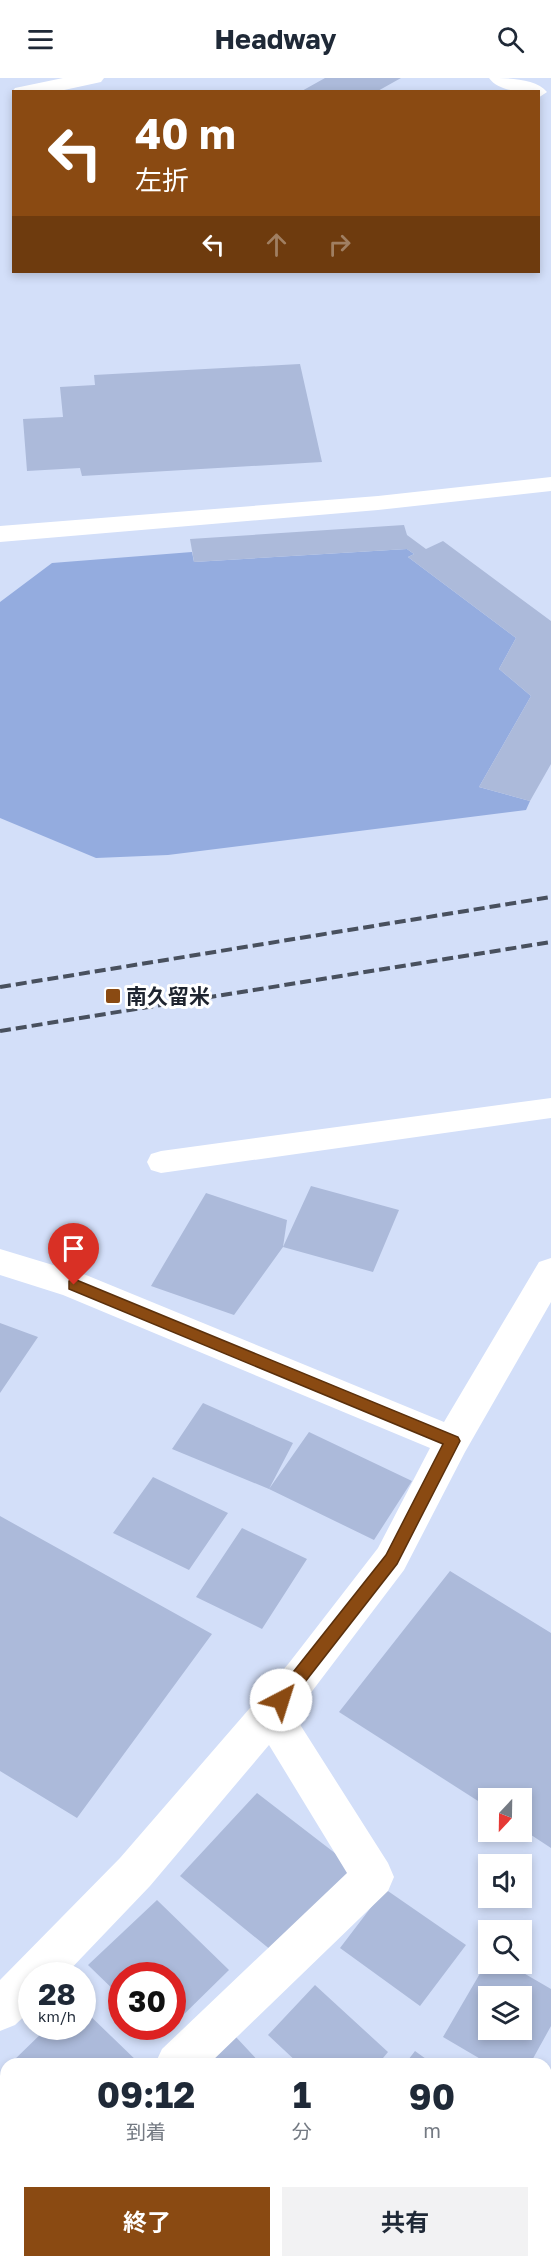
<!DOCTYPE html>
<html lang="ja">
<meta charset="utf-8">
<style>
body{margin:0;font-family:"Golos Text","Noto Sans JP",sans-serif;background:#f2f2f3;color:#1f2937;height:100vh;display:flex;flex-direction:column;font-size:22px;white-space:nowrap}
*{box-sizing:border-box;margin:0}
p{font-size:20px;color:#747a83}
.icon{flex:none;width:33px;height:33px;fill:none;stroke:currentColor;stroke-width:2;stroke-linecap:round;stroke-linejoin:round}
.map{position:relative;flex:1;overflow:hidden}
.drawer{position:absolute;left:0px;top:1980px;width:552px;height:210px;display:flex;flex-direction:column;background:#fff;border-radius:18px 18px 0 0;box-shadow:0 3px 9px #0003}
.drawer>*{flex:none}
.banner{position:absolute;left:12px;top:12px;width:528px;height:183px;border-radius:0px;box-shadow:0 3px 9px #0003;background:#8a4a12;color:#fff;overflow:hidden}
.needle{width:39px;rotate:202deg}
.tools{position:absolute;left:478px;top:1710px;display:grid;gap:12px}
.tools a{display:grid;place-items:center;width:54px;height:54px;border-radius:0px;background:#fff;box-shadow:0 3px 9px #0003;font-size:30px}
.speed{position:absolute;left:18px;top:1884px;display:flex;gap:12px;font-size:30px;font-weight:700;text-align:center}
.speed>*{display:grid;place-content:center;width:78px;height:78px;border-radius:50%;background:#fff;box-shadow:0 3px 9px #0003;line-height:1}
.speed small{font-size:15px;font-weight:400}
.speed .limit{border:9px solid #d22;background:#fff;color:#111}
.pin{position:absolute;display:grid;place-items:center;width:51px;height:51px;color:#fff;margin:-62px -26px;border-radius:50% 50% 50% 0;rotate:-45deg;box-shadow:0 0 6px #0007}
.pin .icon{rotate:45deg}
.me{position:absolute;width:66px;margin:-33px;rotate:40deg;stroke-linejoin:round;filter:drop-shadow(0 0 4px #0008)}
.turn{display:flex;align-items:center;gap:21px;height:126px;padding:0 24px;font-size:27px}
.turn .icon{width:78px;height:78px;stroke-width:2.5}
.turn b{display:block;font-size:42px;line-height:51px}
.lanes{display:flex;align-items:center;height:57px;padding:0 24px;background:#0003;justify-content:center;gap:30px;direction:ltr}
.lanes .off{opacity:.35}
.eta{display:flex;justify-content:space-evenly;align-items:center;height:102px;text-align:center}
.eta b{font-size:36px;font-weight:700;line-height:42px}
.primary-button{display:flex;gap:12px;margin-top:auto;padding:12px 24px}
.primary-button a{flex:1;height:69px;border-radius:0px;background:#8a4a12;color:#fff;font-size:24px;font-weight:700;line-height:69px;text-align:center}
.primary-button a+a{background:#f2f2f3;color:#1f2937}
header{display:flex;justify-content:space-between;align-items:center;height:78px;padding:0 24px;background:#fff;font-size:27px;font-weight:700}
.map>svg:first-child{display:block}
.green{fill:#94acdf}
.building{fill:#acbada;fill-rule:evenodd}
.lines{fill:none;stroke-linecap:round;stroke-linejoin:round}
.service{fill:#fff;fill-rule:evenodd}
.minor{fill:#fff;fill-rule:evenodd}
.tertiary{fill:#fff;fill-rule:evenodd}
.rail{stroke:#48505e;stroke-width:4;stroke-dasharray:11 5;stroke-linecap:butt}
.route{fill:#8a4a12;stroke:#5a300c;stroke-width:1.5}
.poi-dot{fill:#8a4a12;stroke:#fff;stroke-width:2}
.labels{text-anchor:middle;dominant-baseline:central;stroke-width:6;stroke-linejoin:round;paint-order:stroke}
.poi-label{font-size:21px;font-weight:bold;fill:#1e242f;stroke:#fff;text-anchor:start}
</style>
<header><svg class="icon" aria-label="menu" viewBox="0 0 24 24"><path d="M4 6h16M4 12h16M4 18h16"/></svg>Headway<svg class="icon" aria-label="search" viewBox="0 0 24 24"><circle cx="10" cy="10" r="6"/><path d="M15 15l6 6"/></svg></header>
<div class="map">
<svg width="551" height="2190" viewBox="0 0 551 2190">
<rect width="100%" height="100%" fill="#d3dff9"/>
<path class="green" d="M407,471L414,476L408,479L516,560L499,591L531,618L479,709L530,723L526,732L168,777L96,780L0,740V524L52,485L192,474L194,484Z"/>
<path class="building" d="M325,0H401L376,14H300Z
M300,286L322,384L82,398L80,390L27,393L23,341L63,339L60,309L95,307L94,297Z
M404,447L407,457L426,471L443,463L551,543V686L530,723L479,709L531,618L499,591L516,560L408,479L414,476L407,471L194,484L190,461Z
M311,1108L399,1132L373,1194L283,1169Z
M206,1115L287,1142L283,1169L234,1237L151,1208Z
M0,1245L38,1259L0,1315Z
M203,1325L293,1365L269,1411L309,1354L412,1403L374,1462L269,1411L172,1371Z
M153,1399L228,1435L189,1492L113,1455Z
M0,1438L212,1556L77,1740L0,1693Z
M242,1450L307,1481L262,1551L196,1519Z
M450,1493L551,1555V1770L522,1751V1720H489V1730L339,1634Z
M257,1715L353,1789L277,1877L180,1798Z
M385,1811L466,1867L420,1928L340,1870Z
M157,1822L229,1892L172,1948V1898H122V1920L88,1887Z
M489,1880V1886H508L551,1911V1948L530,1986H489L443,1959ZM489,1918H522V1952H489Z
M315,1907L388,1974L378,1986H299L268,1957Z
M82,1930L140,1986H10L49,1948H82Z
M151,1948H172L161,1959Z
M235,1958L261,1986H203Z
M415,1973L433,1986H405Z
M546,2019L551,2022V2105L546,2102Z
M331,2184H431L427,2190H339Z"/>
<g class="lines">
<path class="service" d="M551,1020V1040L161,1095L151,1092L147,1084L151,1076L161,1073Z"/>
<path class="minor" d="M489,0C506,0 536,0 547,14L538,20V14C523,14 499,14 489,0Z
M551,399V413L378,432L0,464V448L378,418Z
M0,1171L86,1197L444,1344L539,1184L551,1180V1224L465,1374L404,1492L294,1637L388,1785L394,1799L388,1813L209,1986H155L162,1971L347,1795L269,1667L150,1808L64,1898H32V1931L15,1947L0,1953V1902L120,1780L289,1585L378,1470L430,1370L63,1217L0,1197Z
M6,2126V2172L0,2174V2128Z"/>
<path class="tertiary" d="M63,0H104L101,4L55,14H14V16L12,14L15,10Z"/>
<path class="rail" d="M0,909L551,819
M0,953L551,864"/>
</g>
<path class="route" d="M74,1201L458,1359L460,1363L397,1486L287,1627L281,1629L275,1627L273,1622L275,1617L386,1477L443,1366L69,1211V1203Z"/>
<rect class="poi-dot" x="105" y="910" width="16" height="16" rx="3"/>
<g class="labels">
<g class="poi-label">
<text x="126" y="918">南久留米</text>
</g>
</g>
</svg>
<div class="tools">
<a><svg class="needle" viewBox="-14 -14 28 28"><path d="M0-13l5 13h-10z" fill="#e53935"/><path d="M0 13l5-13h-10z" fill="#747a83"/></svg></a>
<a><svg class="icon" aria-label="sound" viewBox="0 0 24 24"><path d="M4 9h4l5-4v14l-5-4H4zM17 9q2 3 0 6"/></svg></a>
<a><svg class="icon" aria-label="search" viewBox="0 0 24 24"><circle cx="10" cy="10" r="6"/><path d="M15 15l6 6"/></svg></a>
<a><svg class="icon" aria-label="layers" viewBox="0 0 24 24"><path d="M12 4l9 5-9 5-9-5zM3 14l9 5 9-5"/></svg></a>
</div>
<div class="speed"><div>28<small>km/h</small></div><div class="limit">30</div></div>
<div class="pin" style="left:74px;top:1207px;background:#d93025"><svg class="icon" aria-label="arrive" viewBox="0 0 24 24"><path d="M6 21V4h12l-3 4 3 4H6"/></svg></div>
<svg class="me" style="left:281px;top:1622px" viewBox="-20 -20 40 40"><circle r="19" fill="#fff"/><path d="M0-13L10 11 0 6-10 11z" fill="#8a4a12"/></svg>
<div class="banner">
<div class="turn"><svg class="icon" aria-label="left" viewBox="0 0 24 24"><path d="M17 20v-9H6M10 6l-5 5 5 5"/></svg><div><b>40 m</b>左折</div></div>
<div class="lanes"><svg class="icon" aria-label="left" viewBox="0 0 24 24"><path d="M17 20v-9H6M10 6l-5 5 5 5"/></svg><svg class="icon off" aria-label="ahead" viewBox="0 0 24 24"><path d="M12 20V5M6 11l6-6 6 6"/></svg><svg class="icon off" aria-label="right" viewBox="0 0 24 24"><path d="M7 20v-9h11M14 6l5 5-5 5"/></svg></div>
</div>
<section class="drawer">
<div class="eta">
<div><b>09:12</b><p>到着</p></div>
<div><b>1</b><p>分</p></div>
<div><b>90</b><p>m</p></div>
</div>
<div class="primary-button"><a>終了</a><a>共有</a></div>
</section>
</div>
